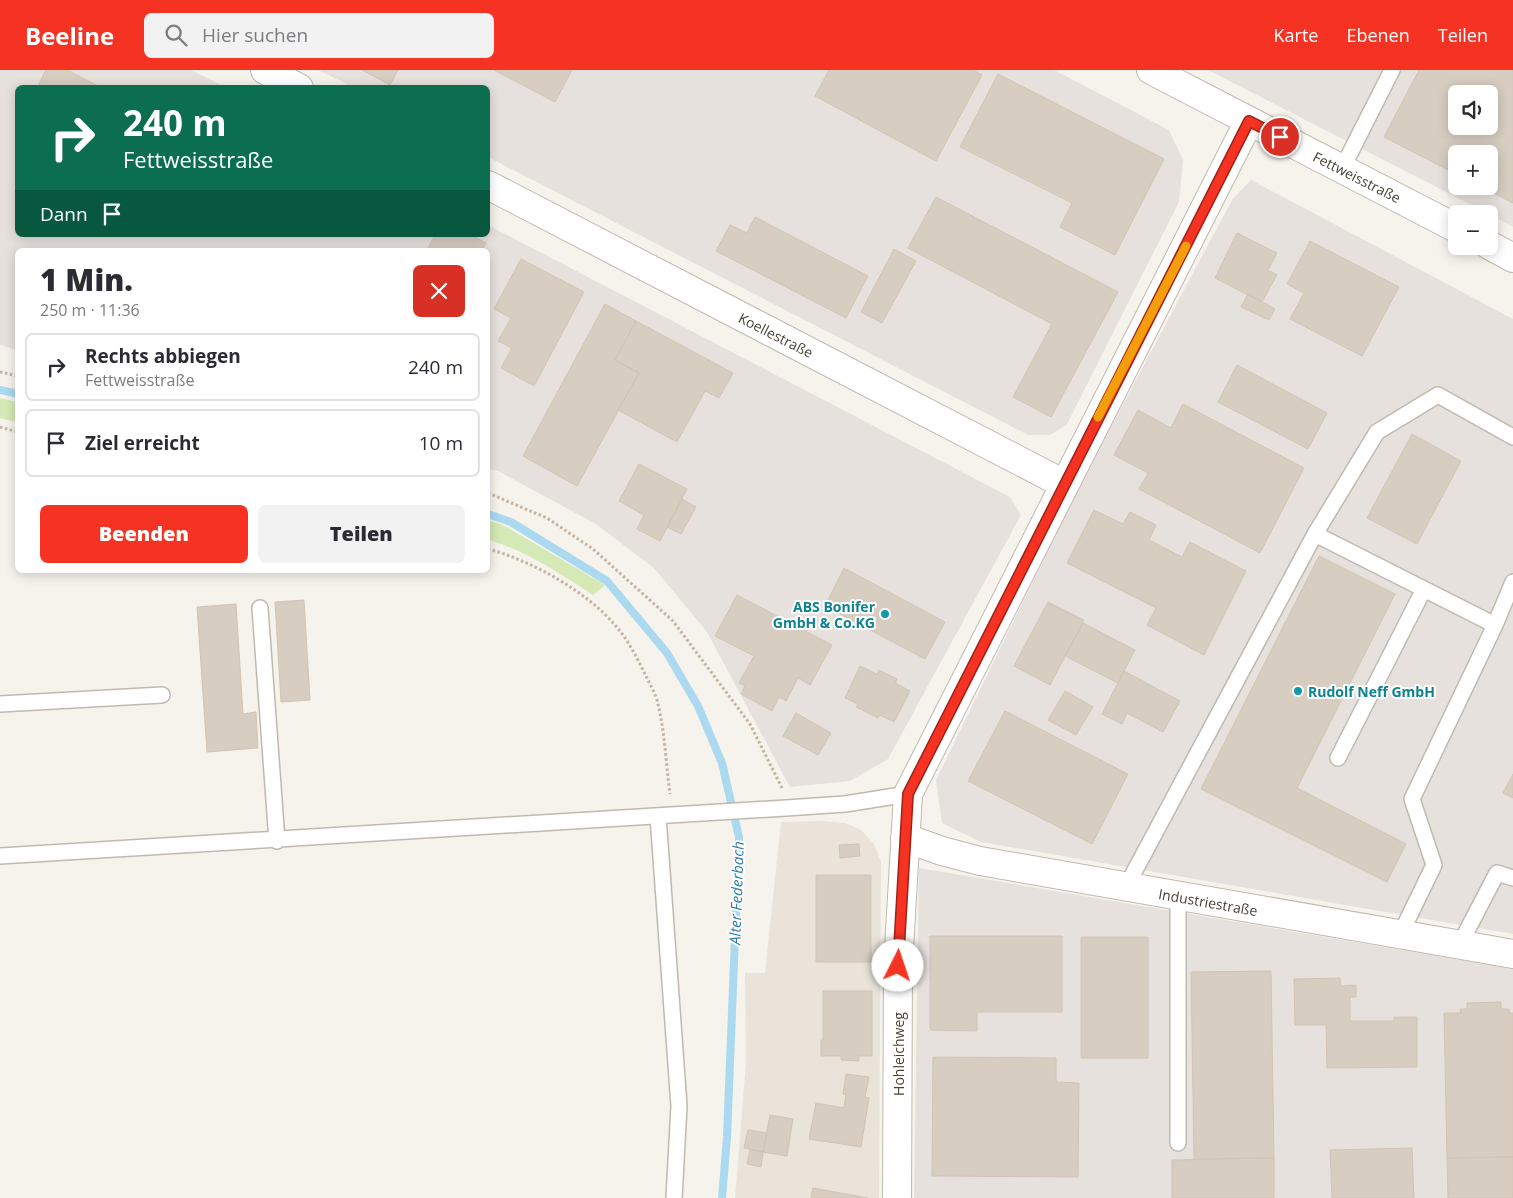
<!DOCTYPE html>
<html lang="de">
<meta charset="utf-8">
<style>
body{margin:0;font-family:"Open Sans",sans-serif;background:#f2f2f3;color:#2b2b33;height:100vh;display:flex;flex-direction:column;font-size:19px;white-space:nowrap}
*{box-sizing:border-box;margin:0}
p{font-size:16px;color:#7c7c81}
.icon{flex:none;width:28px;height:28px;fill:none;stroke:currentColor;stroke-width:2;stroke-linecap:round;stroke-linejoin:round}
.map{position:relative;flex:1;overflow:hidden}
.drawer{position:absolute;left:15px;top:178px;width:475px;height:325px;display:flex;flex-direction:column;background:#fff;border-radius:8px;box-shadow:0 2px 12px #0003}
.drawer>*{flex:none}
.hud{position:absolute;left:15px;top:15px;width:475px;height:152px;border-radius:8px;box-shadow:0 2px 12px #0003;background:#0b6e4f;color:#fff;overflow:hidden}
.buttons{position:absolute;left:1448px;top:15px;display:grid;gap:10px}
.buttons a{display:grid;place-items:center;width:50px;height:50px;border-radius:8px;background:#fff;box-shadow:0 2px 12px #0003;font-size:25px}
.pin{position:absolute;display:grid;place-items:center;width:42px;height:42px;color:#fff;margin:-21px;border:2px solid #fff;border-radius:50%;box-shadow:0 1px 5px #0007}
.me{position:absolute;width:55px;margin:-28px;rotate:4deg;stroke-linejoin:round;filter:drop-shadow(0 0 4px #0008)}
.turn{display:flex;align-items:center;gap:18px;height:105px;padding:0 25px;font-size:22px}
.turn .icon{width:65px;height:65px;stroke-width:2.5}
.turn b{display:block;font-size:35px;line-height:42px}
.then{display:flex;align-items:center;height:48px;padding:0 25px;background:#0003;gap:10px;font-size:19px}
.round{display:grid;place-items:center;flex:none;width:52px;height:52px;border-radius:8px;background:#f2f2f3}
.head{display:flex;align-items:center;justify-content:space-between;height:85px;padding:0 25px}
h1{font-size:30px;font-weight:800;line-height:38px}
.action{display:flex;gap:10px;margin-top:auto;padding:10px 25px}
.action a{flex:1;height:58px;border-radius:8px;background:#f63322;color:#fff;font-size:20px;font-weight:800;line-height:58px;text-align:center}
.action a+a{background:#f2f2f3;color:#2b2b33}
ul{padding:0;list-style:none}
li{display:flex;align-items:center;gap:15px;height:68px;margin:0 10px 8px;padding:0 15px;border:2px solid #e1e1e2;border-radius:8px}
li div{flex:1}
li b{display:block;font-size:19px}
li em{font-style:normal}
header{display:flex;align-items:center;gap:30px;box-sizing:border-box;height:70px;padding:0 25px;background:#f63322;color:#fff}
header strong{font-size:24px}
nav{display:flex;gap:28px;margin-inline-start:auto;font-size:18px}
.search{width:350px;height:45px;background:#f2f2f3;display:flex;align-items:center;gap:12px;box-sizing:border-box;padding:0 18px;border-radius:8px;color:#7c7c81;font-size:19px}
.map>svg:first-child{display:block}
.residential{fill:#e9e3da}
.industrial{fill:#e6e1dd;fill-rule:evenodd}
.green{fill:#d5e9b6}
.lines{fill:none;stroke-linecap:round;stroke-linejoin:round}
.stream{stroke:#aad9f0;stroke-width:8}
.building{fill:#d7cdc1;stroke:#d2c4b4;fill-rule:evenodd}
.lane-casing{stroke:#c1b9ae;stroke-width:18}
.street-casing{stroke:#c1b9ae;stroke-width:30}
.path{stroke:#c3b4a0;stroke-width:3;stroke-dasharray:2.5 2.5;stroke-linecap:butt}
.lane{stroke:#fff;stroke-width:15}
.street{stroke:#fff;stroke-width:28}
.route-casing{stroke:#a02116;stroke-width:12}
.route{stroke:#f63322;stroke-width:9}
.slow{stroke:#f59e0b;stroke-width:9}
.culture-dot{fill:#0f9aa8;stroke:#fff;stroke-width:2}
.labels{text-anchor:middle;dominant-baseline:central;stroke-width:4;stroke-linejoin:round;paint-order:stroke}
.street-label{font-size:14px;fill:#4a4239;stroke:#fff}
.culture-label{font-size:14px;font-weight:bold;fill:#0d838f;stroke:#fff;text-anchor:end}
.water-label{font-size:15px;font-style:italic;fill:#2f7ca6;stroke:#fff}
</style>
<header>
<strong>Beeline</strong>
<div class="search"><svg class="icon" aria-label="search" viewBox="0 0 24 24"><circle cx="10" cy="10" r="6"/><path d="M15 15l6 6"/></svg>Hier suchen</div>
<nav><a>Karte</a><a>Ebenen</a><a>Teilen</a></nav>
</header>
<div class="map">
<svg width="1513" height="1128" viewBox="0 0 1513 1128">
<rect width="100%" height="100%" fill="#f6f2ec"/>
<path class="residential" d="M822,751L845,753L861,760L874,774L881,792L879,1128H735L746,993L745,903H765L781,752Z"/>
<path class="industrial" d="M0,0H191L225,17L18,18V165H488V155L1010,427L1021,445L888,689L850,711L790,717L707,562L654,498L596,454L498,401L488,399V180H18L17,280L0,275Z
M318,0H1054L1169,60L1183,90L1179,132L1067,354L1050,365H1028L488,87V18L353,17Z
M1208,0H1513V157L1489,144ZM1456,24H1489V56H1456ZM1456,84H1489V116H1456Z
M1251,110L1513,249V864L981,772L942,753L936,710L1082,411L1232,130Z
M919,798L1513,899V1128H914Z"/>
<path class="green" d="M0,328L17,332V352L0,348Z
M488,451L501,454L605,515L593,525C560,504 526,480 488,470Z"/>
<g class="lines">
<path class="stream" d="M0,320L18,324
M488,444L511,452L607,511L667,583L698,636L722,693L739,767L727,1067L722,1128"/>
</g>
<path class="building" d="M46,0H67L102,18H37Z
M362,0H398L390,15Z
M494,0H572L555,32Z
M829,0H973L982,5L936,91L815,26Z
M1419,0H1513V133L1480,116H1489V84H1456V104L1384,67ZM1456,24H1489V56H1456Z
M998,4L1164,89L1115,185L1060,157L1072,133L960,77Z
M936,127L1118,222L1051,347L1013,327L1052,254L908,178Z
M755,147L868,206L846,248L716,181L730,155L747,163Z
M1237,163L1277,183L1268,200L1277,205L1262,232L1215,208Z
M435,165H471L486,173L482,180H427Z
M1310,171L1399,217L1362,286L1290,249L1304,223L1287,214Z
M894,179L916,191L882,253L861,242Z
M521,189L584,222L534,316L501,298L512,278L498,271L511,248L494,239Z
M1248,224L1275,239L1269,250L1241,237Z
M605,234L636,251L615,290L639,303L577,416L523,386Z
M636,251L733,303L719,328L705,321L677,372L618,340L639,303L615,290Z
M1237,295L1327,343L1308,379L1218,332Z
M1183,334L1304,398L1260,483L1139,419L1148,403L1114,385L1138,340L1171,358Z
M1412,364L1461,391L1417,474L1367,448Z
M639,394L687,419L660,471L637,459L644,445L619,431Z
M682,429L696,437L681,464L667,457Z
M1094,440L1123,454L1130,442L1156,455L1149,470L1182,487L1190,472L1246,501L1204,585L1147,555L1156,538L1067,493Z
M1319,486L1395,524L1297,718L1406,774L1387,812L1201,719Z
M844,498L945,552L925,589L825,536Z
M737,525L832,575L810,615L798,608L786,631L779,627L772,641L741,624L745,616L739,613L754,586L715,566Z
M304,530L310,630L281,632L275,532Z
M1048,532L1084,550L1050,615L1014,596Z
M236,534L243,644L256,642L258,678L207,682L197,537Z
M1083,553L1135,580L1118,613L1065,586Z
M860,596L877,604L879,600L897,609L895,613L910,621L894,652L880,645L878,648L856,637L858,634L845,628Z
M1124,601L1180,631L1163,662L1127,643L1122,654L1102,644Z
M1065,621L1093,637L1076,665L1048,650Z
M1005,641L1128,704L1092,774L968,711Z
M796,643L831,663L818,685L783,666Z
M1513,704V728L1503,723Z
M859,774L860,786L840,788L839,775Z
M816,805H871V892H816Z
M930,866H1062V942H977V961L930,960Z
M1081,867H1148V988H1081Z
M1271,901L1274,1088L1194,1089L1191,902Z
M1340,908L1341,916L1356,915V927H1350V951H1394V947H1417V997L1327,998L1326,955H1295L1294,909Z
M823,921H872V986H859V991L841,990V986H821V970H823Z
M1501,932V939H1509V943H1513V1087L1447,1088L1444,943H1461L1460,939H1467V933Z
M933,987L1056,988V1012L1079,1013L1078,1107L932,1106Z
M846,1004L869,1007L865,1027L869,1028L861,1077L809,1069L816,1033L844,1038L846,1025L843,1024Z
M770,1045L793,1049L787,1086L763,1082Z
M748,1060L767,1063L763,1082L744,1078Z
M1412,1078L1414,1128H1332L1330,1080Z
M750,1080L763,1082L761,1097L747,1094Z
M1513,1087V1128H1448L1447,1088Z
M1274,1088V1128H1172V1090Z
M813,1118L868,1128H811Z"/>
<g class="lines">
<g class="lane-casing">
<path id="lane" d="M1342,99L1392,0
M1315,464L1377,362L1438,325L1513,367
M260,538L277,771
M1495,555L1513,512
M0,634L162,625
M1338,688L1424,519
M658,746L679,1036L674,1128
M0,786L786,738L845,734L908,724
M1126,817L1315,464L1495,555L1412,729L1434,795L1400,865
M1460,874L1497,803L1513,808
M1178,1073V827"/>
</g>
<g class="street-casing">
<path id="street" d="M265,0L299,18
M1151,0L1456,158
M488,115L1064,414
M1489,175L1513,188
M905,768L942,781L980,791L1513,884
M897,1128L898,896L908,724L1249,51"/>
</g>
<path class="path" d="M0,302L18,306
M0,357L18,362
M488,423L547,448L593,479L673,551L750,654L782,718
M488,479C530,490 586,521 614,554C628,569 637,588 646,606C650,615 656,624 658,634C665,663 666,695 670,724"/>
<use href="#lane" class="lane"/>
<use href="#street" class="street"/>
</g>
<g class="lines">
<g class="route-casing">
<path id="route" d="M898,896L908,724L1249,51L1280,67"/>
</g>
<use href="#route" class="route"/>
<path class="slow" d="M1098,347L1186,176"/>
</g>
<g class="culture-dot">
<circle cx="885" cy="544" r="5"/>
<circle cx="1298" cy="621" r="5"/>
</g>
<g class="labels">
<g class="street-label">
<text transform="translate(1357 107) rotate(27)">Fettweisstraße</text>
<text transform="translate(776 265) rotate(27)">Koellestraße</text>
<text transform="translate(1208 832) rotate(10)">Industriestraße</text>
<text transform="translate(898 984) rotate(-90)">Hohleichweg</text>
</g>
<g class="culture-label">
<text x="875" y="536">ABS Bonifer<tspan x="875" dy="16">GmbH &amp; Co.KG</tspan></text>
<text x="1308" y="621" text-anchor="start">Rudolf Neff GmbH</text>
</g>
<g class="water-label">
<text transform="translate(736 823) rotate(-88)">Alter Federbach</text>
</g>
</g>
</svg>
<div class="buttons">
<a><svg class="icon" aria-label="sound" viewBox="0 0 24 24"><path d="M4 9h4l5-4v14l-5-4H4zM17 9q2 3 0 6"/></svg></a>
<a>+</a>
<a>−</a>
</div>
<div class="pin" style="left:1280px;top:67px;background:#d93025"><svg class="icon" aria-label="arrive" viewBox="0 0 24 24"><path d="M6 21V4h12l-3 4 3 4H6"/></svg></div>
<svg class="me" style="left:898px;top:896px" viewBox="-20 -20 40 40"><circle r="19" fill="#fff"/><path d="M0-13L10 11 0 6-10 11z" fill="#f63322"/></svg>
<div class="hud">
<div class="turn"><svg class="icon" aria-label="right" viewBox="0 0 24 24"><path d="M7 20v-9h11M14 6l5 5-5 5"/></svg><div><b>240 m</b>Fettweisstraße</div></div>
<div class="then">Dann<svg class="icon" aria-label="arrive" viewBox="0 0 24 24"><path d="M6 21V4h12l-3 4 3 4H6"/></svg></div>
</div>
<section class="drawer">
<div class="head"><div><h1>1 Min.</h1><p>250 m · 11:36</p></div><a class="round" style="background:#d93025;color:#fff"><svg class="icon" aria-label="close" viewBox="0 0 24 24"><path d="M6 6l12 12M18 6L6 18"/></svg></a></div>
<ul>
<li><svg class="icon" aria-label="right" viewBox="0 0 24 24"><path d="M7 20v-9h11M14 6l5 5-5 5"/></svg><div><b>Rechts abbiegen</b><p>Fettweisstraße</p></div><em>240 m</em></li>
<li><svg class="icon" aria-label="arrive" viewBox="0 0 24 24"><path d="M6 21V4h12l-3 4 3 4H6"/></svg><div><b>Ziel erreicht</b></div><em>10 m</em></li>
</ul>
<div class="action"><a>Beenden</a><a>Teilen</a></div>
</section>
</div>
